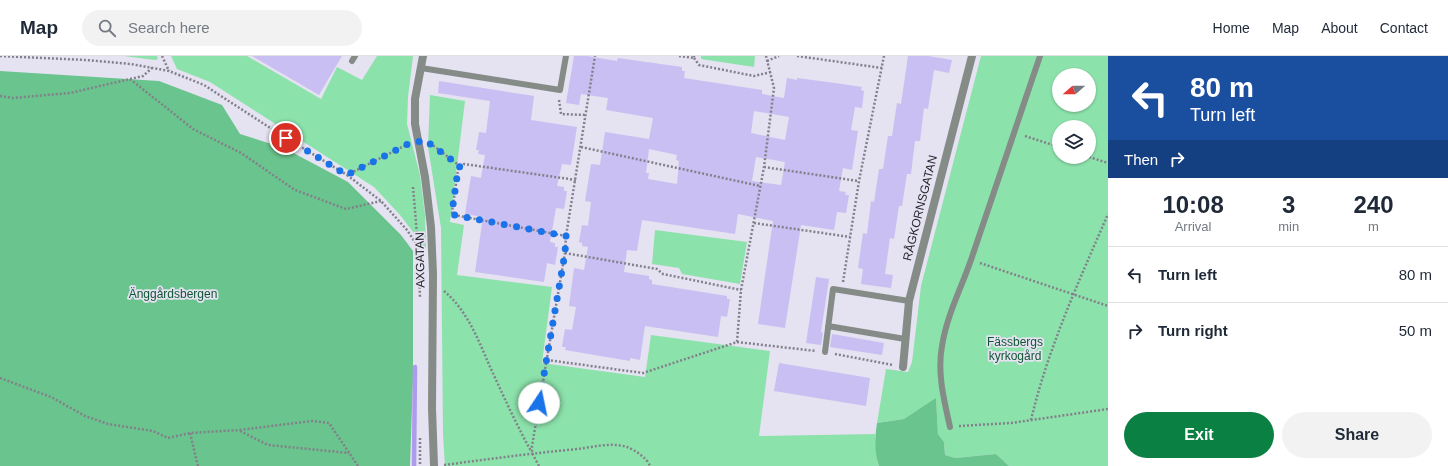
<!DOCTYPE html>
<meta charset="utf-8">
<style>
body{margin:0;font-family:Arial,sans-serif;background:#f2f2f3;color:#1f2937;height:100vh;display:flex;flex-direction:column;font-size:15px;white-space:nowrap}
*{box-sizing:border-box;margin:0}
p{font-size:13px;color:#747a83}
.icon{flex:none;width:22px;height:22px;fill:none;stroke:currentColor;stroke-width:2;stroke-linecap:round;stroke-linejoin:round}
.map{position:relative;flex:1;overflow:hidden}
.drawer{display:flex;flex-direction:column;background:#fff;width:340px}
.drawer>*{flex:none}
.guide{background:#1a4fa0;color:#fff;overflow:hidden}
.needle{width:26px;rotate:250deg}
.buttons{position:absolute;left:1052px;top:12px;display:grid;gap:8px}
.buttons a{display:grid;place-items:center;width:44px;height:44px;border-radius:50%;background:#fff;box-shadow:0 1px 3px #0004;font-size:20px}
.pin{position:absolute;display:grid;place-items:center;width:34px;height:34px;color:#fff;margin:-17px;border:2px solid #fff;border-radius:50%;box-shadow:0 1px 4px #0007}
.me{position:absolute;width:44px;margin:-22px;rotate:11deg;stroke-linejoin:round;filter:drop-shadow(0 0 3px #0008)}
.turn{display:flex;align-items:center;gap:14px;height:84px;padding:0 16px;font-size:18px}
.turn .icon{width:52px;height:52px;stroke-width:2.5}
.turn b{display:block;font-size:28px;line-height:34px}
.then{display:flex;align-items:center;height:38px;padding:0 16px;background:#0003;gap:8px;font-size:15px}
.eta{display:flex;justify-content:space-evenly;align-items:center;height:68px;text-align:center}
.eta b{font-size:24px;font-weight:600;line-height:28px}
.cta{display:flex;gap:8px;margin-top:auto;padding:8px 16px}
.cta a{flex:1;height:46px;border-radius:24px;background:#0b8043;color:#fff;font-size:16px;font-weight:600;line-height:46px;text-align:center}
.cta a+a{background:#f2f2f3;color:#1f2937}
ul{padding:0;list-style:none}
li{display:flex;align-items:center;gap:12px;height:56px;padding:0 16px;border-top:1px solid #e0e1e3}
li div{flex:1}
li b{display:block;font-size:15px}
li em{font-style:normal}
header{display:flex;align-items:center;gap:24px;box-sizing:border-box;height:56px;padding:0 20px;background:#fff;border-bottom:1px solid #e0e1e3}
header strong{font-size:19px}
nav{display:flex;gap:22px;margin-inline-start:auto;font-size:14px}
.search{width:280px;height:36px;background:#f2f2f3;display:flex;align-items:center;gap:10px;box-sizing:border-box;padding:0 14px;border-radius:22px;color:#747a83;font-size:15px}
main{display:flex;flex:1;min-height:0}
.map>svg:first-child{display:block}
.green{fill:#8ce2ab;fill-rule:evenodd}
.forest{fill:#6ac48d}
.lines{fill:none;stroke-linecap:round;stroke-linejoin:round}
.stream{stroke:#af9bed;stroke-width:4.5}
.building{fill:#cabff2;fill-rule:evenodd}
.path{stroke:#82808a;stroke-width:2.5;stroke-dasharray:2 2;stroke-linecap:butt}
.service{stroke:#858b87;stroke-width:6}
.minor{stroke:#858b87;stroke-width:8}
.route{stroke:#1a73e8;stroke-width:7;stroke-dasharray:0 12.6}
.labels{text-anchor:middle;dominant-baseline:central;stroke-width:3.5;stroke-linejoin:round;paint-order:stroke}
.street-label{font-size:12px;fill:#27262c;stroke:#e5e2f1}
.park-label{font-size:12px;fill:#115632;stroke:#e5e2f1}
</style>
<header>
<strong>Map</strong>
<div class="search"><svg class="icon" aria-label="search" viewBox="0 0 24 24"><circle cx="10" cy="10" r="6"/><path d="M15 15l6 6"/></svg>Search here</div>
<nav><a>Home</a><a>Map</a><a>About</a><a>Contact</a></nav>
</header>
<main>
<div class="map">
<svg width="1108" height="410" viewBox="0 0 1108 410">
<rect width="100%" height="100%" fill="#e5e2f1"/>
<path class="green" d="M124,0H157L158,3L155,4Z
M171,0H247L321,43L337,11L362,24L377,0H413L408,41L407,68L420,119L425,159L426,193L400,159L374,131L210,26L177,13Z
M701,0H755L754,11L701,3Z
M981,0H1108V410H1009L996,398L955,402L945,399L944,386L938,378L936,343L904,363L877,367L886,313L908,316L912,306L921,230ZM1059,19H1089V49H1059ZM1059,71H1089V101H1059Z
M430,39L465,45L450,166L464,169L457,219L552,231L542,307L645,321L651,279L770,295L759,380L875,378L877,404L879,410H445L443,379L441,172L428,91Z
M655,174L747,186L740,228L682,218L679,212L652,208Z"/>
<path class="forest" d="M0,15L159,25L222,49L240,78L284,92L348,126L401,179L413,195V323L410,410H0Z
M936,342L938,378L944,386L945,399L955,402L996,398L1009,410H879C874,397 875,380 877,367L904,363Z"/>
<g class="lines">
<path class="stream" d="M414,410L415,311"/>
</g>
<path class="building" d="M252,0H342L319,39Z
M574,0H587L617,5L618,2L682,11V15H685L684,22L762,34V38L784,42L787,22L797,24V22L835,27L862,31L861,34L864,35L862,52L855,51L851,74L858,75L852,114L843,112L839,135L846,136L845,139H849L846,157L837,156L834,174L801,169L785,272L758,268L773,165L738,158L735,178L642,164L637,195L627,194L624,216L649,220V223L652,224V228L727,240V243H730L727,261L721,260L718,281L645,270L640,304L630,302V305L565,294L566,291H562L565,273L572,274L576,251L569,250L574,212L584,214L588,191L582,190V187L579,186L582,169L588,170L591,146L585,145L591,108L600,109L605,76L649,83L653,62L606,54L608,42L581,38L579,49L566,47ZM754,55L789,61L785,84L751,77ZM649,93L677,99L676,104L679,105L677,128L648,123L649,117H646ZM756,101L785,106L781,129L752,125Z
M908,0H928L952,4L949,17L934,14L928,53L924,52L920,85H915L911,118H907L902,150H899L894,183L890,182L885,218L893,219L891,232L861,228L863,213L858,212L863,177L867,178L871,145L874,146L879,113H883L888,80H892L897,47L901,48Z
M439,25L534,40L531,64L577,71L571,109L562,108L557,130L564,131V135H567L564,153L556,152L550,186L555,187V191H558L555,209L547,207L544,226L475,216L483,161L465,158L471,120L481,122L485,99L478,98L479,94H476L479,76L486,77L490,45L438,37Z
M816,221L829,223L821,276L823,277L821,289L806,287Z
M832,278L884,287L882,299L830,291Z
M779,307L870,322L866,350L774,335Z"/>
<g class="lines">
<path class="path" d="M0,0L86,4L131,8L169,15L204,29L275,75L347,119L408,88
M162,0L169,15
M679,0L694,2V0
M797,0L882,12
M694,2L699,9L754,20L771,16
M767,5L779,0
M130,23L193,73L241,97L295,134L346,153L381,145
M0,40L13,42L70,37L143,20L152,12
M559,44L561,58L586,59
M1025,80L1059,91
M430,87L460,110
M581,91L760,130
M1089,101L1108,107
M764,111L858,125
M347,119L381,145L407,174L417,189
M413,131L418,190L420,241
M754,167L850,181
M566,180L454,159L452,156L458,114L460,110L464,108L576,124
M565,197L657,213L663,218L741,234
M980,207L1108,250
M843,226L859,125L884,0
M444,235C468,255 479,286 491,313C504,341 516,368 531,395
M737,286L816,295
M835,298L893,309
M547,304L643,317L737,286L741,234L764,111L774,32L766,0
M0,322L51,341L85,360L108,368L153,375L168,382L190,377L240,374L312,365L329,367L358,410
M1031,364C1048,292 1079,225 1108,158
M959,370L1011,367L1108,353
M240,375L268,389L349,397
M190,377L198,410
M420,382V410
M444,409C489,403 533,397 578,393C593,391 612,386 627,391C635,394 647,402 650,410
M539,410L532,397V390L565,197L566,180L595,0"/>
<path class="service" d="M352,5L355,0
M421,12L560,34L566,0
M828,270L905,283
M825,296L833,233L909,245
M950,371C944,344 937,317 942,290C947,258 962,231 972,201C995,134 1018,67 1040,0"/>
<path class="minor" d="M423,0L415,43V68L425,121L431,171L433,218L432,352L434,410
M903,311L909,245L972,0"/>
</g>
<g class="lines">
<path class="route" d="M286,82L347,119L408,88L425,84L460,110L458,114L452,156L454,159L566,180L565,197L539,347"/>
</g>
<g class="labels">
<g class="street-label">
<text transform="translate(920 152) rotate(-76)">RÅGKORNSGATAN</text>
<text transform="translate(420 204) rotate(-91)">AXGATAN</text>
</g>
<g class="park-label">
<text x="173" y="238">Änggårdsbergen</text>
<text x="1015" y="286">Fässbergs<tspan x="1015" dy="14">kyrkogård</tspan></text>
</g>
</g>
</svg>
<div class="buttons">
<a><svg class="needle" viewBox="-14 -14 28 28"><path d="M0-13l5 13h-10z" fill="#e53935"/><path d="M0 13l5-13h-10z" fill="#747a83"/></svg></a>
<a><svg class="icon" aria-label="layers" viewBox="0 0 24 24"><path d="M12 4l9 5-9 5-9-5zM3 14l9 5 9-5"/></svg></a>
</div>
<div class="pin" style="left:286px;top:82px;background:#d93025"><svg class="icon" aria-label="arrive" viewBox="0 0 24 24"><path d="M6 21V4h12l-3 4 3 4H6"/></svg></div>
<svg class="me" style="left:539px;top:347px" viewBox="-20 -20 40 40"><circle r="19" fill="#fff"/><path d="M0-13L10 11 0 6-10 11z" fill="#1a73e8"/></svg>
</div>
<section class="drawer">
<div class="guide">
<div class="turn"><svg class="icon" aria-label="left" viewBox="0 0 24 24"><path d="M17 20v-9H6M10 6l-5 5 5 5"/></svg><div><b>80 m</b>Turn left</div></div>
<div class="then">Then<svg class="icon" aria-label="right" viewBox="0 0 24 24"><path d="M7 20v-9h11M14 6l5 5-5 5"/></svg></div>
</div>
<div class="eta">
<div><b>10:08</b><p>Arrival</p></div>
<div><b>3</b><p>min</p></div>
<div><b>240</b><p>m</p></div>
</div>
<ul>
<li><svg class="icon" aria-label="left" viewBox="0 0 24 24"><path d="M17 20v-9H6M10 6l-5 5 5 5"/></svg><div><b>Turn left</b></div><em>80 m</em></li>
<li><svg class="icon" aria-label="right" viewBox="0 0 24 24"><path d="M7 20v-9h11M14 6l5 5-5 5"/></svg><div><b>Turn right</b></div><em>50 m</em></li>
</ul>
<div class="cta"><a>Exit</a><a>Share</a></div>
</section>
</main>
